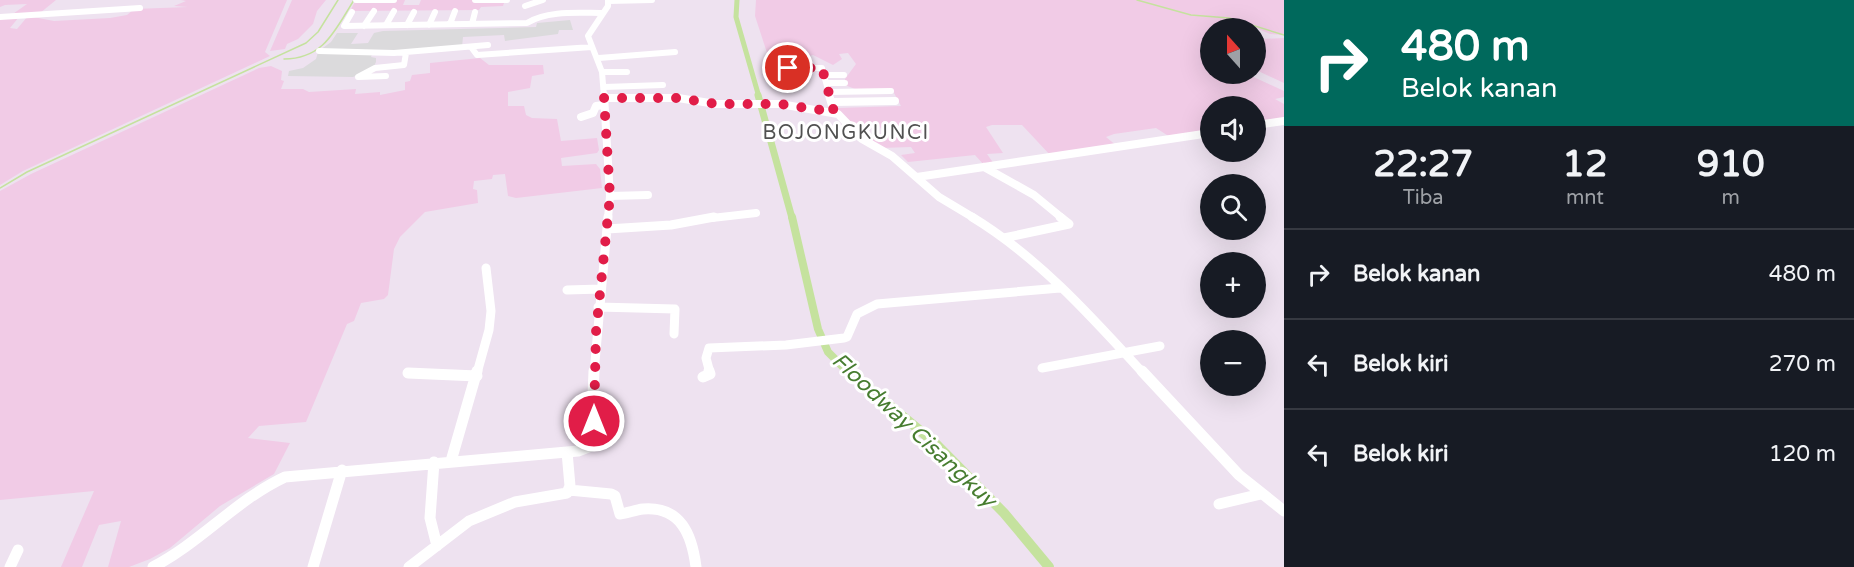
<!DOCTYPE html>
<html lang="id">
<meta charset="utf-8">
<style>
body{margin:0;font-family:"Varela Round",sans-serif;background:#20242c;color:#f1f3f6;height:100vh;display:flex;flex-direction:column;font-size:22px;white-space:nowrap}
*{box-sizing:border-box;margin:0}
p{font-size:20px;color:#9ea1a6}
.icon{flex:none;width:33px;height:33px;fill:none;stroke:currentColor;stroke-width:2;stroke-linecap:round;stroke-linejoin:round}
.map{position:relative;flex:1;overflow:hidden}
.side{display:flex;flex-direction:column;background:#171b24;width:570px}
.side>*{flex:none}
.top-card{background:#00695c;color:#fff;overflow:hidden}
.needle{width:39px;rotate:339deg}
.buttons{position:absolute;left:1200px;top:18px;display:grid;gap:12px}
.buttons a{display:grid;place-items:center;width:66px;height:66px;border-radius:50%;background:#171b24;box-shadow:0 6px 24px #0002;font-size:30px}
.pin{position:absolute;display:grid;place-items:center;width:51px;height:51px;color:#fff;margin:-26px;border:3px solid #fff;border-radius:50%;box-shadow:0 2px 6px #0007}
.me{position:absolute;width:66px;margin:-33px;rotate:0deg;stroke-linejoin:round;filter:drop-shadow(0 0 4px #0008)}
.turn{display:flex;align-items:center;gap:21px;height:126px;padding:0 18px;font-size:27px}
.turn .icon{width:78px;height:78px;stroke-width:2.5}
.turn b{display:block;font-size:42px;line-height:51px}
.eta{display:flex;justify-content:space-evenly;align-items:center;height:102px;text-align:center}
.eta b{font-size:36px;font-weight:800;line-height:42px}
ul{padding:0;list-style:none}
li{display:flex;align-items:center;gap:18px;height:90px;padding:0 18px;border-top:2px solid #363941}
li div{flex:1}
li b{display:block;font-size:22px}
li em{font-style:normal}
main{display:flex;flex:1;min-height:0}
.map>svg:first-child{display:block}
.residential{fill:#dbdadc}
.farmland{fill:#f1cbe6}
.lines{fill:none;stroke-linecap:round;stroke-linejoin:round}
.stream{stroke:#c5e29e;stroke-width:1.5}
.canal-far3{stroke:#c5e29e;stroke-width:5}
.canal-far2{stroke:#c5e29e;stroke-width:7}
.canal-far1{stroke:#c5e29e;stroke-width:8}
.canal{stroke:#c5e29e;stroke-width:10}
.minor-far3{stroke:#fff;stroke-width:6}
.minor-far2{stroke:#fff;stroke-width:8}
.minor-far1{stroke:#fff;stroke-width:9}
.minor{stroke:#fff;stroke-width:11}
.route{stroke:#e11d48;stroke-width:10;stroke-dasharray:0 18}
.labels{text-anchor:middle;dominant-baseline:central;stroke-width:6;stroke-linejoin:round;paint-order:stroke}
.far-quarter-label{font-size:20px;letter-spacing:1.5px;fill:#515151;stroke:#fff}
.water-label{font-size:22px;font-style:italic;fill:#477d30;stroke:#fff}
</style>
<main>
<div class="map">
<svg width="1284" height="567" viewBox="0 0 1284 567">
<rect width="100%" height="100%" fill="#eee2f0"/>
<path class="residential" d="M570,20L573,30H559L558,34L505,41L504,35L463,37L462,47L423,51L320,50L331,42L337,33H358L351,44L368,43L374,33L383,31L536,27L537,23Z
M318,52L372,54L371,57L376,58V62L373,68L353,77L288,76L289,71L303,68L316,59Z"/>
<path class="farmland" d="M0,0H56L40,13L10,16L27,4L5,5L0,7Z
M181,0H287L265,52L270,56L23,171L0,185V18L19,17L10,28L17,29L28,16L54,21L110,18L127,15L134,9L188,7L174,6L186,1Z
M292,0H326L317,11L313,24L298,39L287,44L285,49L270,51Z
M356,0H405L403,5H419L421,0H501L500,3H504L503,6L481,7L479,10L350,11Z
M756,0H1284V35L1270,34L1256,28H1210V54L1201,58L1210,62V74H1247L1284,91V97L1275,99L1284,104V118L1258,122L1256,120V106L1213,105L1210,130L1170,137L1156,128L1114,134L1106,137L1117,146L1051,156L1022,125H992L986,127L1003,153L987,154L994,164L984,165L975,155L908,162L901,155L915,153L911,147L881,148L867,138L885,137L879,125H852L836,111L838,108L901,106L893,91L855,89L845,85V79L856,64L848,53L839,54L842,59L833,65L813,55L796,59L797,65H771L755,16Z
M1256,37L1262,39L1284,38V83L1256,70Z
M480,58L489,65H543L544,74L532,76L530,88L508,92V106H524L526,115L532,118L557,119L561,141L597,138L599,150L597,153L561,158L562,166L596,164L600,169L602,188L516,198L508,196L505,174L493,175L492,179L474,181L473,189L477,190L478,203L425,212L400,237L394,249L388,295L384,299L361,303L354,321L347,324L306,422L259,426L248,438L290,443L274,474L220,506L170,548L150,559L129,567H108L121,521L99,525L82,567H61L94,491L0,500V191L31,174L259,68L271,66L282,71L281,80L284,81L281,89H303L309,92L356,89L355,94L380,92V95L405,90V82L410,81L412,75L430,73V63Z"/>
<g class="lines">
<path class="stream" d="M1137,0L1191,15L1229,18L1284,35
M284,59C324,59 335,30 354,0
M0,188L27,172L306,43L318,32L338,0"/>
<path class="canal-far3" d="M737,0L736,17L759,97"/>
<path class="canal-far2" d="M758,95L792,218"/>
<path class="canal-far1" d="M792,217L818,329L828,352L849,373"/>
<path class="canal" d="M848,371L935,443L1004,513L1049,567"/>
<path class="minor-far3" d="M356,0H394
M475,0H507
M608,1L652,0
M525,6L543,0
M352,12L344,26L527,23C547,10 579,13 602,13
M0,17L140,8
M450,24L455,11
M472,24L475,12
M386,25L394,11
M407,25L414,12
M429,25L435,12
M364,26L374,11
M471,47L477,55L592,47
M319,51L394,53L488,45
M599,58L675,52
M771,68H822L830,97
M602,72H627
M824,75H844
M386,76L358,77L375,68L404,65L406,53
M827,83H845
M604,87L663,85
M829,92L891,91
M604,97L602,72L588,36L608,6V0"/>
<path class="minor-far2" d="M604,95L610,196L608,218
M829,95L834,112
M604,98H678L716,104H780L838,114L862,139L892,156L939,197L974,218
M833,102L895,101
M581,117L593,113L596,106L604,105
M1256,125L1284,121
M984,167L1034,195L1062,218
M917,177L1210,133
M610,196L648,195
M712,218L756,213"/>
<path class="minor-far1" d="M972,217C1038,257 1091,316 1143,373
M607,229L671,225L714,217
M1004,238L1069,224L1060,217
M567,290L601,289
M598,307L675,309L674,334
M1042,368L1160,346
M477,373L489,330L491,311L486,268
M594,373L608,217
M710,373L706,358L709,348L786,345L844,338L847,337L857,314L877,304L1060,288"/>
<path class="minor" d="M1142,371L1239,475L1284,511
M408,373L477,376
M703,377L710,374L709,371
M451,461L477,371
M434,462L430,518L437,546
M569,490L611,494L615,496L620,514C628,513 635,510 643,509C681,506 692,535 696,567
M1219,504L1261,494
M10,567L18,550
M153,567C201,542 236,500 285,477L578,451L591,446L594,371
M313,567L342,470
M409,567L469,521L515,502L567,493L570,486L567,452"/>
</g>
<g class="lines">
<path class="route" d="M594,421L596,332L610,196L604,98H678L716,104H780L834,112L822,68H788"/>
</g>
<g class="labels">
<g class="far-quarter-label">
<text x="846" y="133">BOJONGKUNCI</text>
</g>
<g class="water-label">
<text transform="translate(914 430) rotate(43)">Floodway Cisangkuy</text>
</g>
</g>
</svg>
<div class="buttons">
<a><svg class="needle" viewBox="-14 -14 28 28"><path d="M0-13l5 13h-10z" fill="#e53935"/><path d="M0 13l5-13h-10z" fill="#9ea1a6"/></svg></a>
<a><svg class="icon" aria-label="sound" viewBox="0 0 24 24"><path d="M4 9h4l5-4v14l-5-4H4zM17 9q2 3 0 6"/></svg></a>
<a><svg class="icon" aria-label="search" viewBox="0 0 24 24"><circle cx="10" cy="10" r="6"/><path d="M15 15l6 6"/></svg></a>
<a>+</a>
<a>−</a>
</div>
<div class="pin" style="left:788px;top:68px;background:#d93025"><svg class="icon" aria-label="arrive" viewBox="0 0 24 24"><path d="M6 21V4h12l-3 4 3 4H6"/></svg></div>
<svg class="me" style="left:594px;top:421px" viewBox="-20 -20 40 40"><circle r="17" fill="#e11d48" stroke="#fff" stroke-width="3"/><path d="M0-11L8 9 0 5-8 9z" fill="#fff"/></svg>
</div>
<section class="side">
<div class="top-card">
<div class="turn"><svg class="icon" aria-label="right" viewBox="0 0 24 24"><path d="M7 20v-9h11M14 6l5 5-5 5"/></svg><div><b>480 m</b>Belok kanan</div></div>
</div>
<div class="eta">
<div><b>22:27</b><p>Tiba</p></div>
<div><b>12</b><p>mnt</p></div>
<div><b>910</b><p>m</p></div>
</div>
<ul>
<li><svg class="icon" aria-label="right" viewBox="0 0 24 24"><path d="M7 20v-9h11M14 6l5 5-5 5"/></svg><div><b>Belok kanan</b></div><em>480 m</em></li>
<li><svg class="icon" aria-label="left" viewBox="0 0 24 24"><path d="M17 20v-9H6M10 6l-5 5 5 5"/></svg><div><b>Belok kiri</b></div><em>270 m</em></li>
<li><svg class="icon" aria-label="left" viewBox="0 0 24 24"><path d="M17 20v-9H6M10 6l-5 5 5 5"/></svg><div><b>Belok kiri</b></div><em>120 m</em></li>
</ul>
</section>
</main>
